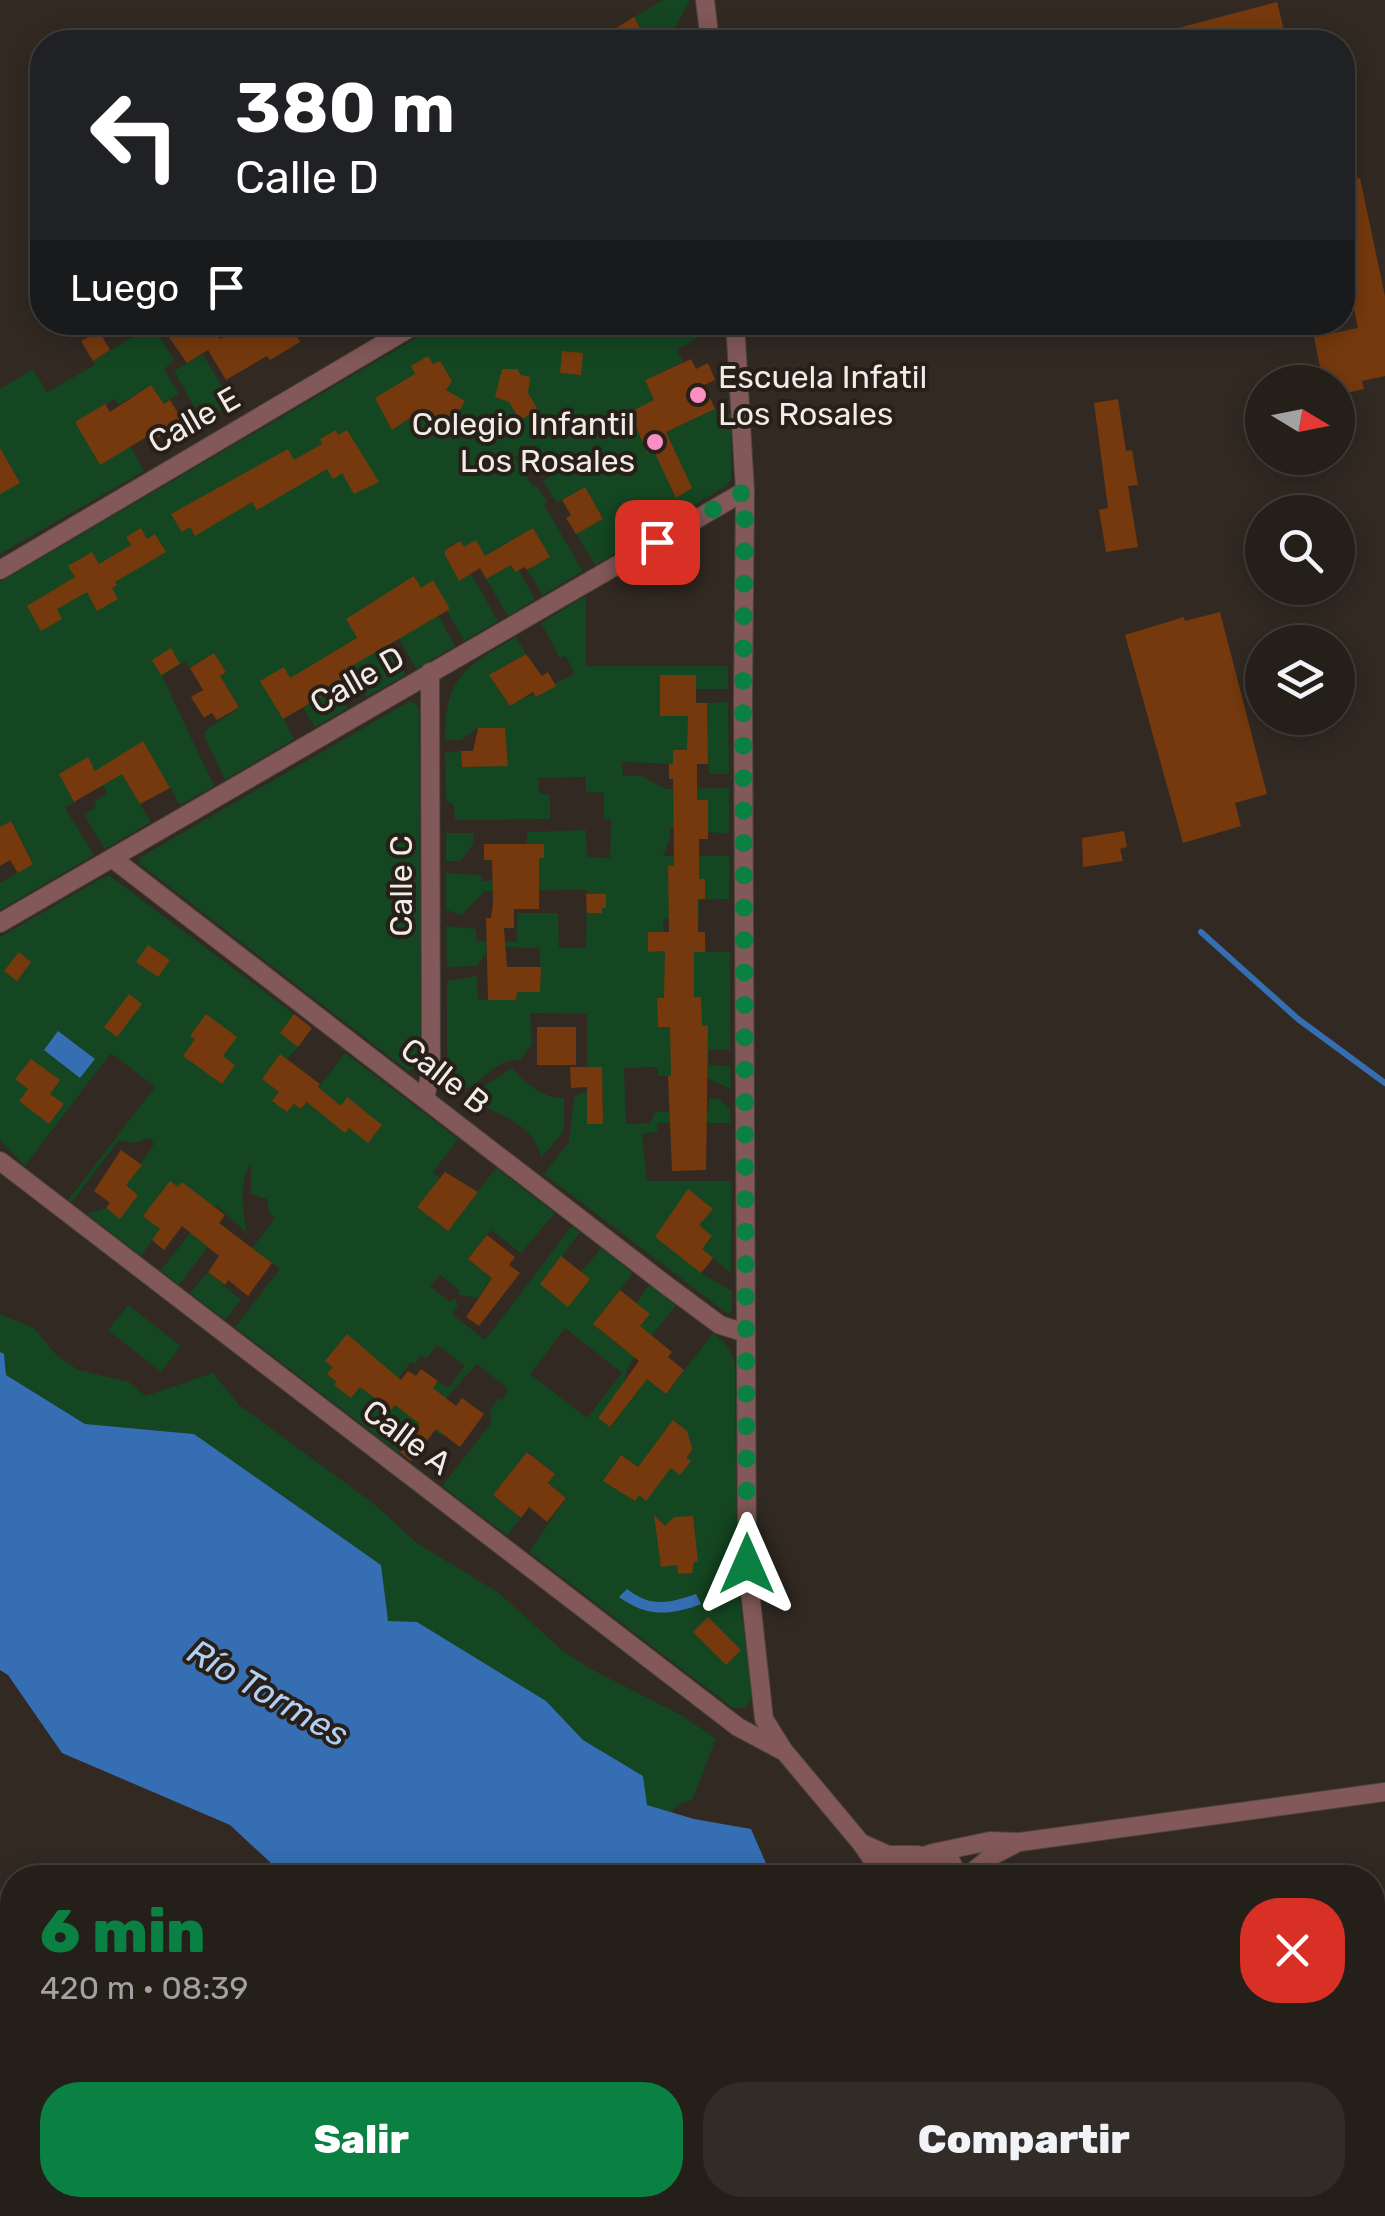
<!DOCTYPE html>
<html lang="es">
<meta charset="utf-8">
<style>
body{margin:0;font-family:Rubik,sans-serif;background:#312c27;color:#f1f3f6;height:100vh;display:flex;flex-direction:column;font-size:38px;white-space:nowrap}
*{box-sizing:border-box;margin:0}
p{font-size:32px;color:#a3a2a2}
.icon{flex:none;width:55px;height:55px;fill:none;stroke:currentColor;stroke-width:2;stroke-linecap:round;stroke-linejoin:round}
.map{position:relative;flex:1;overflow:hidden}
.sheet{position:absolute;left:0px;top:1865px;width:1385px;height:352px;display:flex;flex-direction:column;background:#251f1a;border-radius:40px 40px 0 0;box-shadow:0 5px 25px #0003,0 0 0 2px #423d39}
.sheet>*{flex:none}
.top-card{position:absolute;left:30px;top:30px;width:1325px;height:305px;border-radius:40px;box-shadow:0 5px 25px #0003,0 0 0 2px #423d39;background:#202124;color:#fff;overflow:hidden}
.needle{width:65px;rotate:100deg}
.controls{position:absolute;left:1245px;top:365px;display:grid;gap:20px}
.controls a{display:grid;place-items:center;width:110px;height:110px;border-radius:50%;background:#251f1a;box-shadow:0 5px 25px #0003,0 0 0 2px #423d39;font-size:50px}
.pin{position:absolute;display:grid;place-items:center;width:85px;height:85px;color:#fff;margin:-42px;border-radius:20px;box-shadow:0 5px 15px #0006}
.me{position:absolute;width:110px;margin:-55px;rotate:0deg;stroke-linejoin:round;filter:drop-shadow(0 0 8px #0008)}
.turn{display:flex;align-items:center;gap:35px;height:210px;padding:0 40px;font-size:45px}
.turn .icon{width:130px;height:130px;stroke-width:2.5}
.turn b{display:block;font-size:70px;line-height:85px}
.then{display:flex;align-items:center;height:95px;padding:0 40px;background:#0003;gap:20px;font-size:38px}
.round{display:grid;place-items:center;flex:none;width:105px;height:105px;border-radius:40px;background:#312c27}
.overview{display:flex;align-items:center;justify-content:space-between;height:170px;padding:0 40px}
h1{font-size:60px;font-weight:800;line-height:75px;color:#0b8043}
.action{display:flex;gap:20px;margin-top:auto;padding:20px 40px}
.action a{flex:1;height:115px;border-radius:40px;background:#0b8043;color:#fff;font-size:40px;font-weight:800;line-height:115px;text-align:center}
.action a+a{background:#312c27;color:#f1f3f6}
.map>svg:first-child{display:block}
.green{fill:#144621;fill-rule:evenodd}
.water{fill:#356eb2}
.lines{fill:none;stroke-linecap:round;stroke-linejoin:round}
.stream{stroke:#356eb2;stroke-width:6}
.building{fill:#75390d}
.street-casing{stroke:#4c443e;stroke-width:20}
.street{stroke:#825858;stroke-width:18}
.route{stroke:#0b8043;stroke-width:18;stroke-dasharray:0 32.4}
.poi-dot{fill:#fc8fc2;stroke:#271f18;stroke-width:4}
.labels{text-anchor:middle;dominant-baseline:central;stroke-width:8;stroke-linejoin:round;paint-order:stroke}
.poi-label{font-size:32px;fill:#f1ece7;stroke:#271f18;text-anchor:start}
.street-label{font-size:32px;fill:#f1ece7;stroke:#271f18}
.water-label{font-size:35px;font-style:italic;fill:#b1cef4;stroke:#271f18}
</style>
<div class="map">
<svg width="1385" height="2216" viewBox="0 0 1385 2216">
<rect width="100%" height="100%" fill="#312922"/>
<path class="green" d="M663,0H690L674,29L675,42H626L643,32L634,17Z
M442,323H723L677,350L683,362L645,380L669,431L715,409L731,415V480L726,486L595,565L576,534L603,519L585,487L557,503L543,481L549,477L543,467L537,469L525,450L515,457L533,487L536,485L547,501L544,505L583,571L543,595L527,570L549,557L533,528L501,548L515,572L519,570L535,599L508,616L486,579L495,574L476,541L464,547L459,541L445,549V556L459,580L471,574L498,621L464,641L447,611L438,615L455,646L416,669L399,639L388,646L406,675L366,697L355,678L337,689L348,708L315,727L303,707L284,719L294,739L225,780L205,739V731L239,707L220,676L226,672L214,653L189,668L186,660L162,676L214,786L180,805L143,742L114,760L151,822L105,849L84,815L96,807L93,802L107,793L88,758L60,773L74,802L65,808L94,855L0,910V883L33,863L11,821L0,827V582Z
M155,330L174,360L164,369L179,393L164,404L151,385L119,405L115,399L75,422L100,464L130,446L144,471L0,554V389L33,369L47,392L95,365L93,361L142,331L145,336Z
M203,354L232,404L212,416L205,403L195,408L174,371Z
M586,596V666H728V689H696L695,675L661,676L707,715V703L728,702L729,774H709L707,740L687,750H673V764L622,762L623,776H642L665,789L729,788V834L670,828V838L663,856H729V899L699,900V918L663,919L664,932H705L706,952H730V1050H709L708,1065L730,1066L731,1089L701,1075L658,1076V1067L624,1068L626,1124L650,1123L655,1112L708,1111L709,1098L719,1099L730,1109L731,1123H657V1132L642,1134L647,1181H731V1273L713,1258L701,1273L732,1291V1311L728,1314L544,1174L569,1142L574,1097L587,1091L603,1123L602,1068L587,1067V1014L530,1013L532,1044L521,1060C491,1057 479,1095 447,1092V981L477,976L478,1000H516L517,992H540V948L490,947L477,966L447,967L446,926L476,929V941L517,942V913H558L559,948H586L587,890L485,891L462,915L446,910V873L481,875L482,881L534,879L535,871L539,870V858H544V844H527V832L586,830L587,857L610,858L611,819H604V793L586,792V777L538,778L539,794H550V819L455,820L454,805L446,801L445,753L461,751L462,767L508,765L504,728H478L461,740H445C445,676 465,667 516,637L526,654L495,672L497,676L492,680L510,705L574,674L566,656L560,658L541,623Z
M410,701L416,704L419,711L421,1061L418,1068L408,1071L140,864L139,858Z
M446,833H474L473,845L460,861H446Z
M110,876L294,1014L281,1033L298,1047L287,1059L280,1055L262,1079L279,1092L273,1101L286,1112L294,1104L302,1109L345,1053L458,1139L433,1172L440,1179L418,1207L447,1231L496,1168L555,1213L521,1253L491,1230L468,1259L492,1278L478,1298L458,1295L460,1291L440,1275L430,1286L450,1302L454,1298L458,1305L452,1314L485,1340L572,1226L580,1232L562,1256L581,1272L601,1248L633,1273L593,1324L622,1348L649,1315L636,1303L649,1285L676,1305L628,1366L621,1394L618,1392L599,1418L611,1427L630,1401L634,1369L666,1394L713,1333C725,1343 733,1350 735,1366L737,1580L753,1694L746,1708H733L529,1552L566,1498L548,1483L555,1474L528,1452L493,1495L521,1518L507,1535L442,1486L492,1422L489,1412L499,1398L503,1400L508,1389L477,1364L446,1398V1433L442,1436L434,1431L428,1439L416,1430L399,1453L235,1327L280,1269L252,1248L275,1218L269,1213L267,1199L251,1194V1164C238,1182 243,1212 247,1233L216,1205L192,1234L208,1247L179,1285L161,1270L200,1220L185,1222L164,1250L152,1240L141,1256L87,1214L106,1208L119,1218L138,1195L126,1185L154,1144L150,1138L133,1143L119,1140L72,1202L68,1200L155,1087L115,1056L110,1054L25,1166L0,1140V937L102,878ZM565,1328L622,1373L587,1418L530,1374ZM437,1345L465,1366L448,1388L438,1381L411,1417L395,1405L380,1401L411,1362L415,1364L421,1355L426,1359Z
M512,1068C523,1082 546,1100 564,1098V1131L541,1158C535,1122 493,1114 467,1097Z
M208,1272L241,1300L225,1320L190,1293Z
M128,1305L181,1346L161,1372L108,1330Z
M0,1314L34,1328L58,1357L79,1370L129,1382L145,1396L213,1373L239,1405L373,1503L417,1543L499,1593L562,1650L589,1668L681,1715L716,1739L692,1800L681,1803L671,1812L646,1805L643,1776L583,1740L546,1701L388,1622L380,1565L194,1434L85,1424L6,1375L4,1355L0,1352Z"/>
<path class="water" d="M58,1031L95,1059L80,1078L44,1050Z
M0,1352L4,1354L6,1375L85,1424L194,1434L381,1565L388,1621L417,1622L546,1701L583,1740L643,1776L647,1805L694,1819L751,1829L772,1877H286L230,1825L62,1753L8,1675L0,1670Z
M627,1589C651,1608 669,1603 696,1594L701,1604C670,1616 646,1617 619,1597Z
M672,2205H1139V2216H678Z"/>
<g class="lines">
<path class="stream" d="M1201,932L1298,1019L1385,1083"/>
</g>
<path class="building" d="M1277,2L1287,42H1144V37Z
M634,17L643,33L626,42H614L608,33Z
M1360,178L1385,296V376L1362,381L1364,389L1338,395V382H1323L1314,337L1358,328L1342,250V182Z
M176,322H185L190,331L209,322L220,339L249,322H314L296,334L300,342L270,360L267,356L226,380L208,350L187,363L164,330Z
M99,331L110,350L93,361L81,341Z
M562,351L583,353L581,375L560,373Z
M428,356L433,364L440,361L452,381L446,390L465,401L449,429L417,413L392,430L375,398L415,374L411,366Z
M691,359L696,369L708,363L715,380L704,385L715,409L666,432L692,488L676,498L654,451L647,453L630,412L654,400L645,380Z
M502,369H517L521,375L530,377L528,393L538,410L520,420L509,402L495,397Z
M151,385L164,404L170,400L183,421L152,442L148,436L100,465L75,422L105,404L110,412Z
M1118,399L1126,451L1132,450L1138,485L1128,486L1138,547L1106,552L1099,510L1108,508L1094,403Z
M336,430L338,435L347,430L379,482L354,494L342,473L333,479L327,469L257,510L252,502L195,536L190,527L182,532L171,514L288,449L294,460L322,444L320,439Z
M0,448L20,483L0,494Z
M585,487L603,519L576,534L566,518L571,515L562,500Z
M141,528L147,539L155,534L166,552L115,582L117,585L112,588L118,599L97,611L87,592L57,609L62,619L41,631L27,606L75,577L68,566L92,552L99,564L131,545L126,537Z
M533,528L550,557L527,570L525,567L515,572L511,565L486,579L480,568L459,581L445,555V550L460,541L464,547L476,540L485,556Z
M414,576L421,588L433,580L450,609L350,667L355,677L283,719L260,681L284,667L290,678L357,638L346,619Z
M1220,612L1267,794L1235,803L1241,826L1183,843L1125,635L1184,617L1185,621Z
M171,648L180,664L161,675L152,660Z
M214,653L226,672L220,676L239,707L217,720L212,713L204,718L191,697L203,690L190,668Z
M526,654L542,676L548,672L556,686L536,697L533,692L510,706L489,675Z
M660,675H696V703H707L708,764H697V800H708V839H699V879H705V899H698V932H705V952H694V997H701L702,1026L708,1025L706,1170L672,1171L668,1076H671L670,1027H658L657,998H664L665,951L648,952V932H669L668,866H674L673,779H669V764H673V750H687L688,716H660Z
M478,728H505L508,766L462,767L461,751H473Z
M143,741L170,788L140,804L122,774L74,802L59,774L88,757L95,771Z
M11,821L33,864L18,873L10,860L0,866V827Z
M1124,831L1127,847L1120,849L1123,861L1083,867L1082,838Z
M484,844H544V858H539V909H514V928H504L507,967H541L540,992H517L516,1000H488L486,918H491L493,903L492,860H484Z
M586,894H606V908H602V913H587Z
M148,945L170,960L158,977L136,962Z
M19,952L31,962L17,981L4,971Z
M129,994L142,1004L117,1037L104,1027Z
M206,1014L237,1037L223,1056L235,1065L222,1084L183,1056L195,1039L190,1036Z
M294,1014L312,1028L298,1047L280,1033Z
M537,1027H576V1065H537Z
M280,1054L320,1084L318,1087L341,1106L347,1097L382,1125L368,1143L349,1128L345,1133L307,1102L301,1109L294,1104L287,1112L272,1101L279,1092L262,1079Z
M31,1059L60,1080L50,1094L64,1104L49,1124L19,1101L28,1089L15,1079Z
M570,1067H602L603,1124H587V1087L571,1088Z
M121,1150L142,1165L126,1185L138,1195L120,1219L106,1208L110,1203L94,1191Z
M445,1172L478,1192L448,1231L417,1207Z
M170,1181L178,1187L182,1182L225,1215L219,1223L272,1263L248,1296L228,1280L225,1285L208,1272L219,1256L182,1226L164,1250L152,1240L160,1229L143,1216Z
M688,1189L713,1209L699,1225L712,1236L702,1249L713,1258L701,1273L655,1237Z
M487,1235L515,1257L509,1265L520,1273L479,1326L466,1317L492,1278L468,1259Z
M561,1256L590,1279L568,1307L540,1284Z
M620,1290L650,1314L640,1326L672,1352L668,1357L684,1370L666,1394L647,1379L610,1427L598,1418L639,1361L593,1324Z
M347,1334L401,1380L408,1371L416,1376L421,1369L438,1381L433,1388L456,1406L462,1398L484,1414L460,1447L436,1429L411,1461L400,1452L420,1424L395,1405L391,1410L360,1387L351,1398L334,1385L337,1382L327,1374L333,1367L325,1361Z
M673,1420L687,1431L691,1444L692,1450L686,1458L691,1461L680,1475L671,1468L646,1501L639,1495L635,1501L603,1481L621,1455L638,1467Z
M527,1452L555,1474L548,1483L566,1498L547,1522L529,1507L521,1518L493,1495Z
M654,1515L665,1526L674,1517L693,1516L698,1561L694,1562L692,1573L678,1574L677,1565L661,1567Z
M708,1617L741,1650L726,1665L693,1632Z"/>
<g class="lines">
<g class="street-casing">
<path id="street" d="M705,0L710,42
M735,322L745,491L743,698L747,1564L764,1719L784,1751L861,1843L885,1878
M0,570L420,322
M112,858L666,1285L720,1325L746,1333
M0,923L745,491
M425,1099L431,1070L430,672
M0,1161L738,1727L783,1751
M861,1843L888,1855H918
M933,1853L990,1841L1020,1842L1385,1792
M901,1878L910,1860L933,1853L952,1863L958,1878
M965,1878L992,1856L1015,1844"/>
</g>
<use href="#street" class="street"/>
</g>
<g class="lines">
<path class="route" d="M657,542L745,491L743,698L747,1564"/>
</g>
<g class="poi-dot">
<circle cx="698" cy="395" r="10"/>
<circle cx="655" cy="442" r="10"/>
</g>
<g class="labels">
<g class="poi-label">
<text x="718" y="377">Escuela Infatil<tspan x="718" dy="37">Los Rosales</tspan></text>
<text x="635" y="424" text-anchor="end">Colegio Infantil<tspan x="635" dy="37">Los Rosales</tspan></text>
</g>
<g class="street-label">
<text transform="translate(194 420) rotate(-30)">Calle E</text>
<text transform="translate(357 680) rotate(-30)">Calle D</text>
<text transform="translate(401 886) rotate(-90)">Calle C</text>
<text transform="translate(445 1076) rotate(38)">Calle B</text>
<text transform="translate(407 1437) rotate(37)">Calle A</text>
</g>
<g class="water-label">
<text transform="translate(268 1693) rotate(30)">Río Tormes</text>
</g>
</g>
</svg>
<div class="controls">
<a><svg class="needle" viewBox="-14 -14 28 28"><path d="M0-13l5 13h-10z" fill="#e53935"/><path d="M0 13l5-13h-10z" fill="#a3a2a2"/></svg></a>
<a><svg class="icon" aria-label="search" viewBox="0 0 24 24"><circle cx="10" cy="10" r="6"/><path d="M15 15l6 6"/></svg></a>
<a><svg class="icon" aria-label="layers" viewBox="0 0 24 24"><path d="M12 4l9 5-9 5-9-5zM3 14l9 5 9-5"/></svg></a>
</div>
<div class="pin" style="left:657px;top:542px;background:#d93025"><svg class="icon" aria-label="arrive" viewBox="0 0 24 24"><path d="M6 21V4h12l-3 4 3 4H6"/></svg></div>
<svg class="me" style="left:747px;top:1564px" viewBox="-20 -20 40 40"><path d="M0-17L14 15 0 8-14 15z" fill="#0b8043" stroke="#fff" stroke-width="4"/></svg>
<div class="top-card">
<div class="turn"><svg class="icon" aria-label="left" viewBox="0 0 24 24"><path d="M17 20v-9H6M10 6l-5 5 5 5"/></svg><div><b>380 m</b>Calle D</div></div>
<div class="then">Luego<svg class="icon" aria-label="arrive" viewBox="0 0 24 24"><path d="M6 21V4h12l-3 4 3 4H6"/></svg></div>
</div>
<section class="sheet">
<div class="overview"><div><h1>6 min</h1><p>420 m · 08:39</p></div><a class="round" style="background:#d93025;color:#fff"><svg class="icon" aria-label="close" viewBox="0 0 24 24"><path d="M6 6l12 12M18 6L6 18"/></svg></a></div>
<div class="action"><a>Salir</a><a>Compartir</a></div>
</section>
</div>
